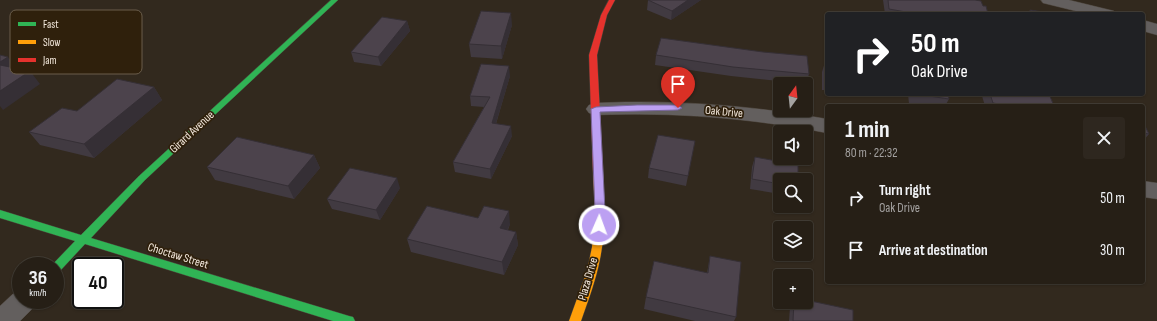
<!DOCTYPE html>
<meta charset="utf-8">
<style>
body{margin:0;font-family:"Sofia Sans Condensed",sans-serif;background:#2e271f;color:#f1f3f6;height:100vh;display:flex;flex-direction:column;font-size:15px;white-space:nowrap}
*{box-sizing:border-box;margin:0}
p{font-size:13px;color:#a4a2a1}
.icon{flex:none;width:22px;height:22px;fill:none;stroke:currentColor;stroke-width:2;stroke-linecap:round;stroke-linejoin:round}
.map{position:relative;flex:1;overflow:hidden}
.drawer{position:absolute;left:825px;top:104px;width:320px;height:180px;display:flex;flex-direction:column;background:#261f16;border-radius:4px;box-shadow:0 1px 3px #0004,0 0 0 1px #423d35}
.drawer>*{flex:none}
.hud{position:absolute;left:825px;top:12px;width:320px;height:84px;border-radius:4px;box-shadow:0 1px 3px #0004,0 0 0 1px #423d35;background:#202124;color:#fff;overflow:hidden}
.needle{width:26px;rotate:15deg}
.controls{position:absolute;left:773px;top:77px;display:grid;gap:8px}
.controls a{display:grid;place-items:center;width:40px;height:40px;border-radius:4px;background:#261f16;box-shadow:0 1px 3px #0004,0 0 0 1px #423d35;font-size:20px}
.speed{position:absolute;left:12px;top:257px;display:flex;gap:8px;font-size:20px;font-weight:700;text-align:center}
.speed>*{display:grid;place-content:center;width:52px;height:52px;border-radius:50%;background:#261f16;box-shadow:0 1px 3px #0004,0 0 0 1px #423d35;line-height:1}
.speed small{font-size:10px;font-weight:400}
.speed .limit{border:2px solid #111;border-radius:6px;background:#fff;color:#111}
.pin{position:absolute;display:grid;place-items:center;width:34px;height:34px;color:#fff;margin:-41px -17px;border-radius:50% 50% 50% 0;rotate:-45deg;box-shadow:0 0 4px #0007}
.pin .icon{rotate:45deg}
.me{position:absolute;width:44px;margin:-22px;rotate:2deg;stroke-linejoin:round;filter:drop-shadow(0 0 3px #0008)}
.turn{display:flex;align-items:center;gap:14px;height:84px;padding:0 20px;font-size:18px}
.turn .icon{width:52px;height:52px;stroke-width:2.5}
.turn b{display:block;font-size:28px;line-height:34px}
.round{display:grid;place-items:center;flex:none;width:42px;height:42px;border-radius:4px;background:#2e271f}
.summary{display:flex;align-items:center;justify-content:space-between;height:68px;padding:0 20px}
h1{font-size:24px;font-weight:700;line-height:30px}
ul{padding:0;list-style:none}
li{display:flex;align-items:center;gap:12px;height:52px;padding:0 20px}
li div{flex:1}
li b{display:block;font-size:15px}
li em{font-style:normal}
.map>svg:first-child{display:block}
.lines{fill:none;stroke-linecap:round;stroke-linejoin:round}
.street-casing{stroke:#4c443b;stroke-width:1}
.fast-casing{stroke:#4c443b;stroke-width:1}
.slow-casing{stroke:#4c443b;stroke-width:1}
.jam-casing{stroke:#4c443b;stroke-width:1}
.street{fill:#635f5e;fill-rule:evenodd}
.fast{fill:#30b455;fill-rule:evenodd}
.slow{fill:#ff9f0a;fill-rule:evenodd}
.jam{fill:#e5322d;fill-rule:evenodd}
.wall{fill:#413a41}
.shaded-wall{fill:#352f35}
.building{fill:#4c434c;stroke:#352f35}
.route{fill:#bca0f2;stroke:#7a689d}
.labels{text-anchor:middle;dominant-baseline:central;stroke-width:3.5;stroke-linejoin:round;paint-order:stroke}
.street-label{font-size:12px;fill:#f5eade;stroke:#2f200c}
.key{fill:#2f200c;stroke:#6a5d4b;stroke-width:1}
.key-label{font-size:11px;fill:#f5eade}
</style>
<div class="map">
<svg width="1157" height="321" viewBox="0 0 1157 321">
<rect width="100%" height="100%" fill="#32291e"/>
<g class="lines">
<g class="street-casing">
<path id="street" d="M1041,0H1069L1114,11L1116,14H1088L1043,3Z
M1143,20L1157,24V35L1143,31Z
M625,102C693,101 760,107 827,119V133C750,118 674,112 596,115L589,113L586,109L589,105L596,103Z
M1143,181L1157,183V199L1143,197Z
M21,290V300H37L33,308L20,321H0V306L15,292Z"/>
</g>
<g class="fast-casing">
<path id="fast" d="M331,0H338L145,180L91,238L349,316L353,317L355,321H333L85,244L59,272L55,273V266H51L75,241L0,218V210L81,235L139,176Z"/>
</g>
<g class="slow-casing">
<path id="slow" d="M598,170L603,173C604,202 606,231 600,259C596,280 588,301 581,321H569L587,271L592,247L595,210L593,173Z"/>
</g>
<g class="jam-casing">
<path id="jam" d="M609,0H615L607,15L597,55L603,173L598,176L593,173L589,55L601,15Z"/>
</g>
<use href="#street" class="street"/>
<use href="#fast" class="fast"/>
<use href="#slow" class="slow"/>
<use href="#jam" class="jam"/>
</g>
<path class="wall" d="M648,0H701L671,20L647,10Z
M883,0H975L983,6L988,14H885Z
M1030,10L1058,14H1028Z
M407,21L410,31L381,66L354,62L351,52Z
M512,25L502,59L471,57L469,44Z
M656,55L809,74L806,84L731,76L655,65Z
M825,62L827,63V90H822V72Z
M510,76L496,124L512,136L491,179L455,172L453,162L484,107L471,106L470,96Z
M154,87L162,100L94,158L40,145L29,132L77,111Z
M850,94H871L870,97Z
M908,94H948L949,99L945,106H924L909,104Z
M983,94H1049L1054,106H985L982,96Z
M1143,122L1149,134L1143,141Z
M695,141L686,186L648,178L649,168Z
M314,155L320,168L294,199L215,180L207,167Z
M755,157L780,180V194L750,189L752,167Z
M400,188L380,220L332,209L327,199Z
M478,218L510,224L508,230L516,232L518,245L504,275L411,252L407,239Z
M710,256L736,317L734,321H695L644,309L646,297L707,273Z
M792,302H794L853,321H789L790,307Z"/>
<path class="shaded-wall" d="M688,0H701L671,20L672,11Z
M511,13L512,25L502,59L501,46Z
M407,21L410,31L381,66L378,57Z
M8,57L18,70L0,68V62Z
M509,66L510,76L493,133L492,123Z
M30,71L40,84L3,110L0,106V91Z
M154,87L162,100L94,158L84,144Z
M511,126L512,136L491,179L490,169Z
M314,155L320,168L294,199L288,186Z
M397,178L400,188L380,220L376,210Z
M509,211L510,224L502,241L500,228Z
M516,232L518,245L504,275L502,262Z"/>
<path class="building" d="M648,0H688L672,11Z
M888,0H975L981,1L983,6H986L988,14H907L906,12L889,9Z
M1030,10L1058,14H1031Z
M481,11L511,13L501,46L469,44Z
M382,17L407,21L378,57L351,52Z
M661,38L763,52L807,56L809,74L733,67L656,55Z
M0,55L8,57L0,62Z
M825,62L827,63V80H825Z
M481,64L509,66L492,123L511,126L490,169L453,162L490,97L470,96Z
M0,65L30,71L0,91Z
M117,79L154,87L84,144L29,132L62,108L77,111Z
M915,94H948L949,99Z
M990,94H1049L1054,106H1010L993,103Z
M1074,105L1083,106H1075Z
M1143,122L1149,134L1143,133Z
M658,135L695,141L688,176L649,168Z
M237,137L314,155L288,186L207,167Z
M755,157L798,165V180H780V184L752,179Z
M350,168L397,178L376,210L327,199Z
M427,206L478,218L484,206L509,211L500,228L516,232L502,262L407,239Z
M710,256L741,262L736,317L646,297L654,261L708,273Z
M806,300L853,310V321H793L794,302H806Z"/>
<path class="route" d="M637,105H678L682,108L678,110L600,112L605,211L603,228H595L594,225L595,211L591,109L596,107Z"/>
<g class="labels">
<g class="street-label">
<text transform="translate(724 112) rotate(5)">Oak Drive</text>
<text transform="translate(192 132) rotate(-43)">Girard Avenue</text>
<text transform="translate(178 256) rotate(17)">Choctaw Street</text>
<text transform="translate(588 279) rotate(-74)">Plaza Drive</text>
</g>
</g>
<rect x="10" y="10" width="132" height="64" rx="6" class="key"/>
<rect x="18" y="22" width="18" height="4" fill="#30b455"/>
<rect x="18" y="40" width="18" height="4" fill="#ff9f0a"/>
<rect x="18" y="58" width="18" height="4" fill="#e5322d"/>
<g class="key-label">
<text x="43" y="28">Fast</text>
<text x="43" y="46">Slow</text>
<text x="43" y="64">Jam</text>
</g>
</svg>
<div class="controls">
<a><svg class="needle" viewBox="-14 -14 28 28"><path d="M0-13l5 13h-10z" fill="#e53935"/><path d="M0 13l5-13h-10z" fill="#a4a2a1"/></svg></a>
<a><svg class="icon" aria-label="sound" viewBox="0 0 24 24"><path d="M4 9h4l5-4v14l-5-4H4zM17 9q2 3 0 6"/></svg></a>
<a><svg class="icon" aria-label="search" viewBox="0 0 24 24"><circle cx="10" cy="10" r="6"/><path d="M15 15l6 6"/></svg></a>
<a><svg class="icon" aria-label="layers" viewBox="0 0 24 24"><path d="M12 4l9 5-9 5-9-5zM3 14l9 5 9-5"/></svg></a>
<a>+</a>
</div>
<div class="speed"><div>36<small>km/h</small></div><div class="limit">40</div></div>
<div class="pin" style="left:678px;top:108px;background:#d93025"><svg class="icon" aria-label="arrive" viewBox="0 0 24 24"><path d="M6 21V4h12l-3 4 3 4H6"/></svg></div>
<svg class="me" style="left:599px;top:225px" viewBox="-20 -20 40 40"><circle r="17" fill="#bca0f2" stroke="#fff" stroke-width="3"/><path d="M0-11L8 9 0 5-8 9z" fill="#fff"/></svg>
<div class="hud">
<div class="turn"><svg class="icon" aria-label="right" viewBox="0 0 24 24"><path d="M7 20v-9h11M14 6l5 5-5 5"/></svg><div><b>50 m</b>Oak Drive</div></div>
</div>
<section class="drawer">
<div class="summary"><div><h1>1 min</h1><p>80 m · 22:32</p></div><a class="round"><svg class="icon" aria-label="close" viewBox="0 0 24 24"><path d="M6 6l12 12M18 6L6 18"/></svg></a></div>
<ul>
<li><svg class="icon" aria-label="right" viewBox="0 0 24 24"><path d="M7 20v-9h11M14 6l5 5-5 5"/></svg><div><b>Turn right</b><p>Oak Drive</p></div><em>50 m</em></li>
<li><svg class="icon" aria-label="arrive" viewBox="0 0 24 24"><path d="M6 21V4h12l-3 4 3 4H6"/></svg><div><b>Arrive at destination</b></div><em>30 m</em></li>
</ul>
</section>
</div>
